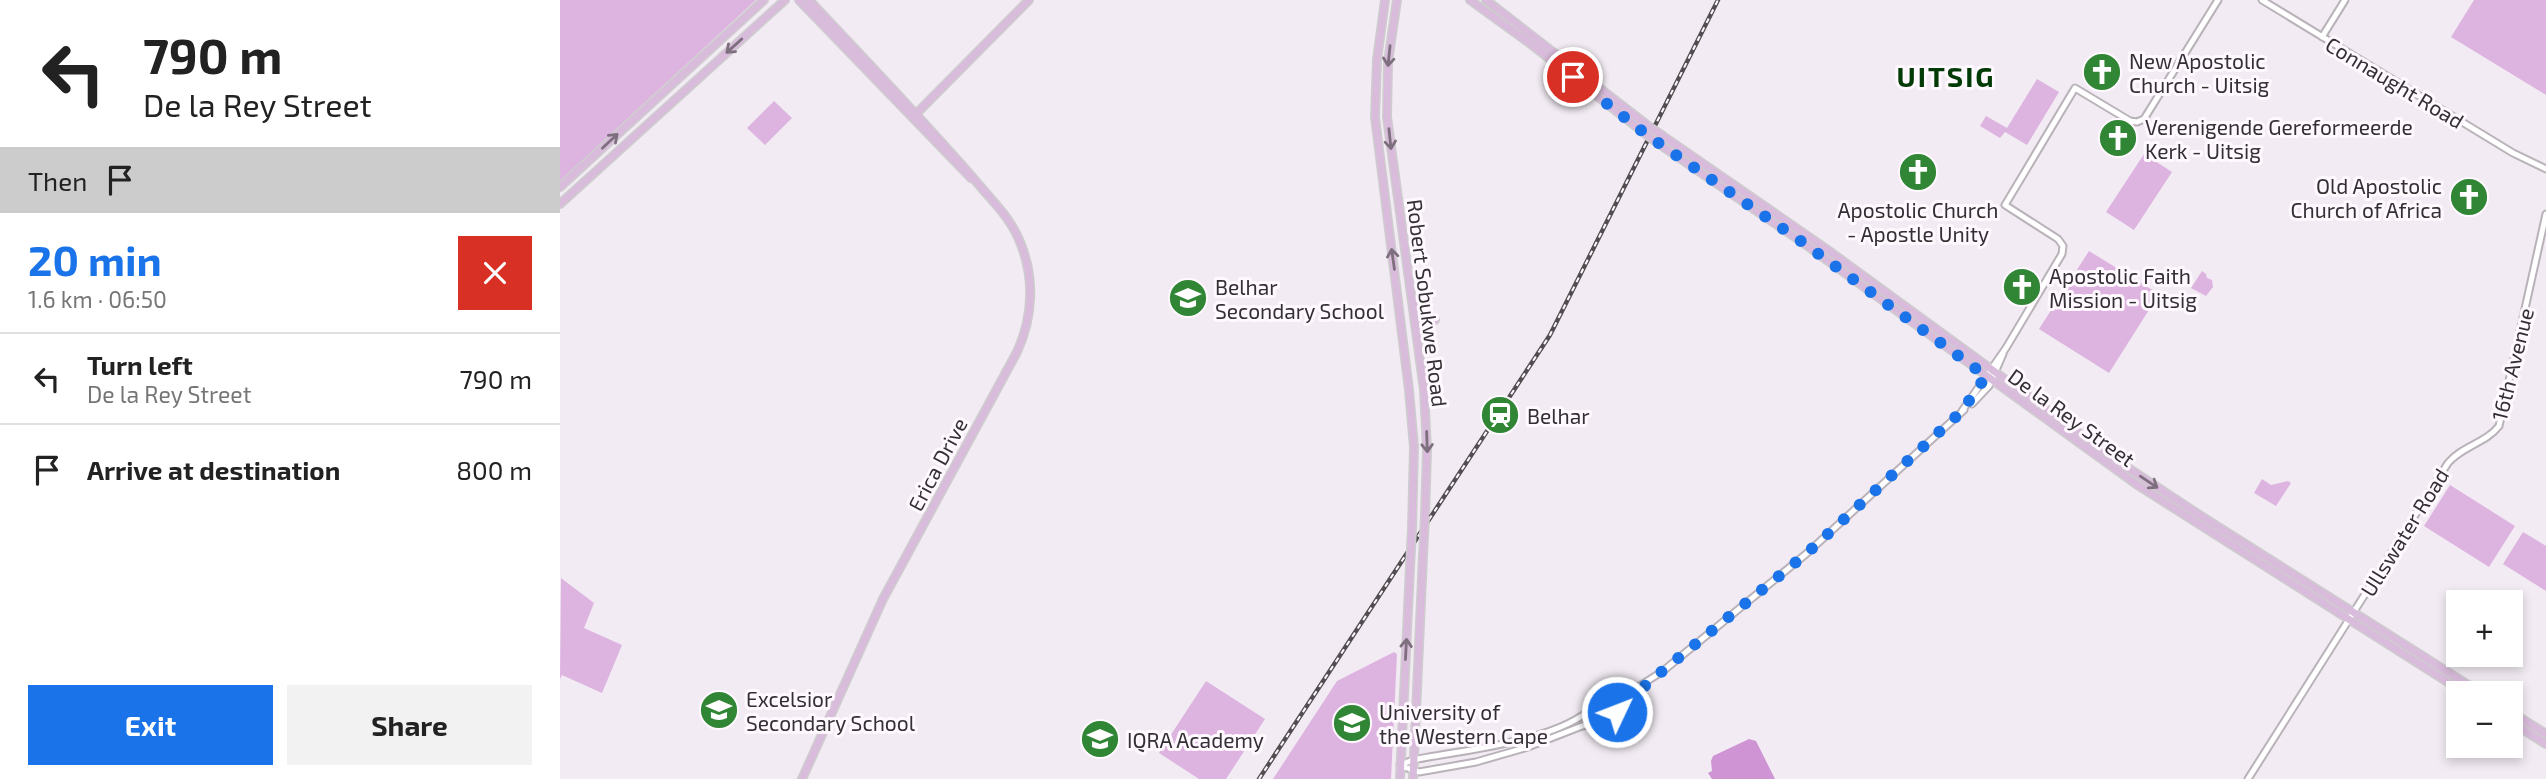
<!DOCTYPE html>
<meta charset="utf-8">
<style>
body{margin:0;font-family:"Exo 2",sans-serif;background:#f2f2f2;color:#222;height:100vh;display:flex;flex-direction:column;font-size:26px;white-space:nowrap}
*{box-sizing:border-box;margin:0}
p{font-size:23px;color:#767676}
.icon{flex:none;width:38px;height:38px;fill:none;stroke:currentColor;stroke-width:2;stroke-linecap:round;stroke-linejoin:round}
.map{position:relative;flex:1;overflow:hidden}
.details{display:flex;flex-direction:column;background:#fff;width:560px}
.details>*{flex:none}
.banner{background:#fff;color:#222;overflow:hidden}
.buttons{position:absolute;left:1886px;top:590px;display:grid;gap:14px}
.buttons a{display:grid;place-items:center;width:77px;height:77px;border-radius:0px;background:#fff;box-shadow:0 4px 10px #0003;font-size:35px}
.pin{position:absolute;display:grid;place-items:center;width:60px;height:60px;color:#fff;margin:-30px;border:4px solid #fff;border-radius:50%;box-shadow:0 2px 7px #0007}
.me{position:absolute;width:77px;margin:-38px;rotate:47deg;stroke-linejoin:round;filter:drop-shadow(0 0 5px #0008)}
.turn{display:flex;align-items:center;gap:24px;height:147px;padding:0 28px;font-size:32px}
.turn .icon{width:91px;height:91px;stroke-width:2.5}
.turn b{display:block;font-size:49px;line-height:60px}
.then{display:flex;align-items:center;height:66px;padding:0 28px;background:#0003;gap:14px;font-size:26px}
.round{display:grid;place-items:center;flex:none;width:74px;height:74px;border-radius:0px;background:#f2f2f2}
.overview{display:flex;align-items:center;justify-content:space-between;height:119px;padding:0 28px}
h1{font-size:42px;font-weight:700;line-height:52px;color:#1a73e8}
.action{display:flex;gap:14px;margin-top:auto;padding:14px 28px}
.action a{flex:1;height:80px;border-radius:0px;background:#1a73e8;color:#fff;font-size:28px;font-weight:700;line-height:80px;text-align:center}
.action a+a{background:#f2f2f2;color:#222}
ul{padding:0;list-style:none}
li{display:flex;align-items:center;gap:21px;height:91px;padding:0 28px;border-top:2px solid #e0e0e0}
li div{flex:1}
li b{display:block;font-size:26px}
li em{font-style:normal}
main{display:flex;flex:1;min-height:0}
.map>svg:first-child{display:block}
.green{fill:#ddb4e0}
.water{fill:#cf94d4}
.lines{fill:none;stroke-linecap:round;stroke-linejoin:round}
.minor-casing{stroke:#b9b2b9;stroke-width:9}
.major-casing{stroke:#cecdce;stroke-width:10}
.minor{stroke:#fff;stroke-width:5}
.major{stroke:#d9bbdb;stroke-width:7}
.rail-casing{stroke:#514d51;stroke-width:4.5}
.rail{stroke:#fff9ff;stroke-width:2;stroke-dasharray:5;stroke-linecap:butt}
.major-bridge-casing{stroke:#cecdce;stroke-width:10;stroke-linecap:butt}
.major-bridge{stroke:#d9bbdb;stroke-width:7}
.oneway{stroke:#7e6f7f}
.route{stroke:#1a73e8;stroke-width:12;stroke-dasharray:0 21.6}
.labels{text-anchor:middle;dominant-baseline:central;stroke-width:6;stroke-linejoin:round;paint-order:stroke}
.poi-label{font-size:21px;fill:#333033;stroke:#fff9ff;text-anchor:start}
.street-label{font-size:21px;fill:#333033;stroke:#fff9ff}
.district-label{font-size:28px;font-weight:bold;letter-spacing:2px;fill:#003a04;stroke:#fff9ff}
</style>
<main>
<section class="details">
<div class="banner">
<div class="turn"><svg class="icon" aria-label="left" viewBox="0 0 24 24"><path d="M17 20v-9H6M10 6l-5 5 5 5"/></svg><div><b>790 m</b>De la Rey Street</div></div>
<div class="then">Then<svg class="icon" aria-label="arrive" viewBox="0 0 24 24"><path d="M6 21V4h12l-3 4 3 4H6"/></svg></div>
</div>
<div class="overview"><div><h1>20 min</h1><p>1.6 km · 06:50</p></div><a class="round" style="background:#d93025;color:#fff"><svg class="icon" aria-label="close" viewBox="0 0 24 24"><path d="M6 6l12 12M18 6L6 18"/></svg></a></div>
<ul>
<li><svg class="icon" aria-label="left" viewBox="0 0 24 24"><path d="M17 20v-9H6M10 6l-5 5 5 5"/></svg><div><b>Turn left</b><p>De la Rey Street</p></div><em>790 m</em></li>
<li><svg class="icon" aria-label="arrive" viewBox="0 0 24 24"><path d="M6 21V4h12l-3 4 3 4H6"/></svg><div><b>Arrive at destination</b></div><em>800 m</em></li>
</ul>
<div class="action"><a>Exit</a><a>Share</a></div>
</section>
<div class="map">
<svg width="1986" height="779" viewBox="0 0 1986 779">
<rect width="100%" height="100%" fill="#f2ebf3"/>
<path class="green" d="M0,0H196L0,181Z
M1914,0H1986V95L1891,37Z
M1477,79L1499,92L1467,145L1445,132L1440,138L1420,126L1426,116L1447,128Z
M214,101L232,118L205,145L187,128Z
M1584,154L1612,172L1574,230L1546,212Z
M1529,251L1599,294L1549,373L1479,329Z
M1642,271L1646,274L1647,278L1652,280L1653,287L1646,296L1631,288Z
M1702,479L1711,485L1728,481L1731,483L1716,506L1694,493Z
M1890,485L1955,526L1929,567L1864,526Z
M1963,532L1986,546V591L1943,564Z
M1,578L34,603L24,628L62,645L42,693L2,675L0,679Z
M834,652L837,654L831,779H713L777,681Z
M646,681L705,719L666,779H639L599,753Z"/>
<path class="water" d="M1189,739L1196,741L1215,779H1152L1148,773L1152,771L1151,761L1153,756Z"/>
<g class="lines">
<g class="minor-casing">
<path id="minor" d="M1702,0L1953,153L1986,169
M1762,37L1785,0
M1412,404L1429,386L1443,354
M1402,411L1446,348L1502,254L1503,246L1498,239L1445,205L1515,88L1570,121L1577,122L1584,119L1658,0
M1033 709a12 12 0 1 1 24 0a12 12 0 1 1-24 0Z
M1047,697L1057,698L1067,694L1103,671L1246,554L1404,410
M1057,710L1083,688
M840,765L853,760C902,750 997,742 1033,707
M841,766L859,772L916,762L968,747L1022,726L1043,722
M1688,779L1888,463C1902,446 1926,443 1939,426L1986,214"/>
</g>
<g class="major-casing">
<path id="major" d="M239,0L411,178
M825,0L817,60L815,117L849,390L854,447L852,529
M837,0L828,62L827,117L864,390L867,450L865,516
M910,0L972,45L1087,135
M926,0L1091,128
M354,116L469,0
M1103,136L1265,248L1553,458L1641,516L1921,693
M1099,144L1242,242L1576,484L1905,693
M0,187L204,0
M0,204L225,0
M855,304L860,312L875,320
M1951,712L1986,734
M1951,722L1986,744
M242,779L323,599L457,352C473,317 475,278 460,242C451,219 435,204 420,186C365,122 306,61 249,0
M840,779L850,567
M853,779L863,556"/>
</g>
<use href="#minor" class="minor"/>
<use href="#major" class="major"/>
<g class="rail-casing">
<path id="rail" d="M699,779L990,335L1158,0"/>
</g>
<use href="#rail" class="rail"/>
<g class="major-bridge-casing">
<path id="major-bridge" d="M1091,128L1103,136
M1087,135L1099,144
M863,556L865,516
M850,567L852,529"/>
</g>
<use href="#major-bridge" class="major-bridge"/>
</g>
<defs><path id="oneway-shaft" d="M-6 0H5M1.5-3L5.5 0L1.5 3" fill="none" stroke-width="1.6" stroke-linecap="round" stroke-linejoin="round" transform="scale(1.75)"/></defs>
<g class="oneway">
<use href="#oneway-shaft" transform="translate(174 46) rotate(138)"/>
<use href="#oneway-shaft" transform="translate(829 56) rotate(96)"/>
<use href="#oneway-shaft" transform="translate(830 139) rotate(84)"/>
<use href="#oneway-shaft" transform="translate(50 141) rotate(-43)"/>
<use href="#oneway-shaft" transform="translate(833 259) rotate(-98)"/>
<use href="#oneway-shaft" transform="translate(867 442) rotate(88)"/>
<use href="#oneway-shaft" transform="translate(1589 482) rotate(34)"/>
<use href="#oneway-shaft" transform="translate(846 649) rotate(-87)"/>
</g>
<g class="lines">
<path class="route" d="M1013,77L1087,135L1242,242L1426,376L1402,411L1246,554L1090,681L1057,712"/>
</g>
<defs>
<g id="church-disc" transform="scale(2.0125)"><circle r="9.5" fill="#308634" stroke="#fff9ff"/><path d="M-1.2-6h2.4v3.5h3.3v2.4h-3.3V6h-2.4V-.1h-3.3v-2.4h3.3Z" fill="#fff"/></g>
<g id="school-disc" transform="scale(2.0125)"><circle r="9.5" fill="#308634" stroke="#fff9ff"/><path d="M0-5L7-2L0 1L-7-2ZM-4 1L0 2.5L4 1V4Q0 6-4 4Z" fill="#fff"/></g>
<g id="station-disc" transform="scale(2.0125)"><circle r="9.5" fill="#308634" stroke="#fff9ff"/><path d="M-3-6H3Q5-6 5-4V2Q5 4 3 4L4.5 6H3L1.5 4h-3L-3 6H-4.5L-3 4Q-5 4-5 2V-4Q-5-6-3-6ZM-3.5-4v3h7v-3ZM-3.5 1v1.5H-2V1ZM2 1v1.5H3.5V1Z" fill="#fff"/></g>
<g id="university-disc" transform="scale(2.0125)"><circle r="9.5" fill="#308634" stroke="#fff9ff"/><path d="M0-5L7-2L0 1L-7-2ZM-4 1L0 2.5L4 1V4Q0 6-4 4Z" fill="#fff"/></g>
</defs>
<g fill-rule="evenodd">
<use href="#church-disc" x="1542" y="72"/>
<use href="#church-disc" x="1558" y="138"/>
<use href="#church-disc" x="1358" y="172"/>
<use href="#church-disc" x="1909" y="197"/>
<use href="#church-disc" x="1462" y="287"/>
<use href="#school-disc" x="628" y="298"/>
<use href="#station-disc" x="940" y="415"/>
<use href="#school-disc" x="159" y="710"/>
<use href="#university-disc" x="792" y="723"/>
<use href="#school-disc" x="540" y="739"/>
</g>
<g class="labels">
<g class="poi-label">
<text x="1569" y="60">New Apostolic<tspan x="1569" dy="24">Church - Uitsig</tspan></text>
<text x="1585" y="126">Verenigende Gereformeerde<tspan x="1585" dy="24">Kerk - Uitsig</tspan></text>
<text x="1882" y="185" text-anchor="end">Old Apostolic<tspan x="1882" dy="24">Church of Africa</tspan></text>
<text x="1358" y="209" text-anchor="middle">Apostolic Church<tspan x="1358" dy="24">- Apostle Unity</tspan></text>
<text x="1489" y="275">Apostolic Faith<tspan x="1489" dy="24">Mission - Uitsig</tspan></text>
<text x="655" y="286">Belhar<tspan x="655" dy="24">Secondary School</tspan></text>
<text x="967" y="415">Belhar</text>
<text x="186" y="698">Excelsior<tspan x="186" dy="24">Secondary School</tspan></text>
<text x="819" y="711">University of<tspan x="819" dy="24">the Western Cape</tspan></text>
<text x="567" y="739">IQRA Academy</text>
</g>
<g class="street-label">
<text transform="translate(1835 82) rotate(31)">Connaught Road</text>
<text transform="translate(868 303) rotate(83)">Robert Sobukwe Road</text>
<text transform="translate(1952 364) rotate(-76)">16th Avenue</text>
<text transform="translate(1512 417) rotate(36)">De la Rey Street</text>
<text transform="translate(377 464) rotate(-62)">Erica Drive</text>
<text transform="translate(1844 532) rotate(-58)">Ullswater Road</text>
</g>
<g class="district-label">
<text x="1386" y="76">UITSIG</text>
</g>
</g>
</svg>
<div class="buttons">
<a>+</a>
<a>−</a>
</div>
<div class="pin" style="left:1013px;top:77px;background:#d93025"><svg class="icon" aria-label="arrive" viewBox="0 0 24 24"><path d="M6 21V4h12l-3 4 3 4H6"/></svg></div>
<svg class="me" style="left:1057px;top:712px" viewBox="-20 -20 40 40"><circle r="17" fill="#1a73e8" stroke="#fff" stroke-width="3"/><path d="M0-11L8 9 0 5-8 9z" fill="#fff"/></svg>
</div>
</main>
